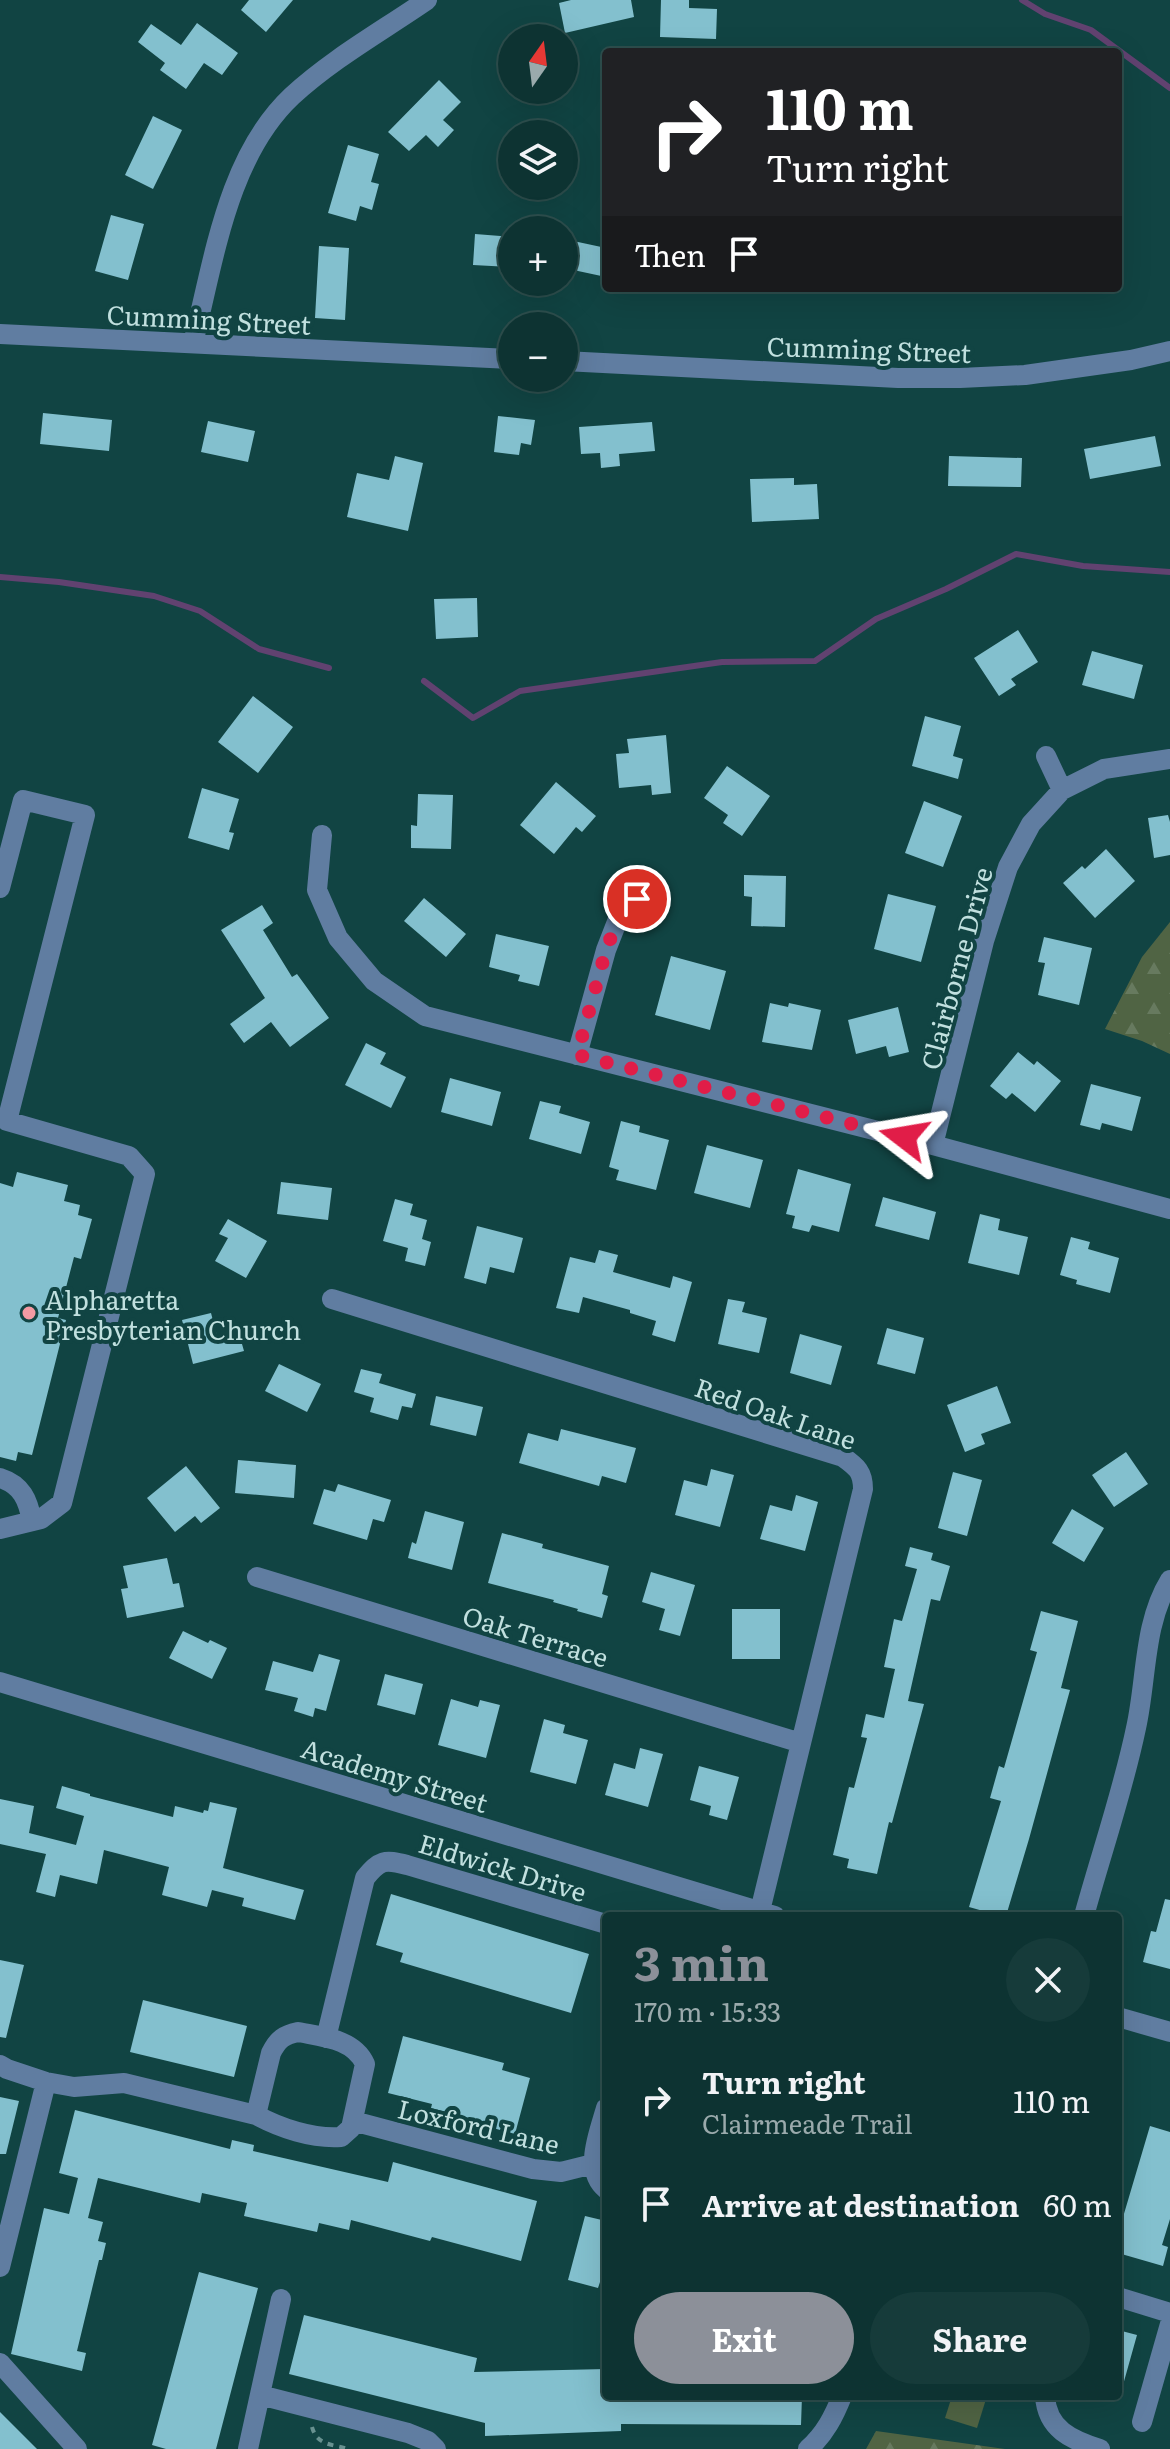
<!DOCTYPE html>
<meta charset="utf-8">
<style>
body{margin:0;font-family:Literata,serif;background:#163b3a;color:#f1f3f6;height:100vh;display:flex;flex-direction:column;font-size:30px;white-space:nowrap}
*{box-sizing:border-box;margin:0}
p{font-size:26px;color:#9aaaac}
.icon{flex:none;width:44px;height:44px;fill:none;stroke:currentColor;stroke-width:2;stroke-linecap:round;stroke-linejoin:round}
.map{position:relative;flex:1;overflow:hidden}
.details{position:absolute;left:602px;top:1912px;width:520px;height:488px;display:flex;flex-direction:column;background:#0d3332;border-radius:8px;box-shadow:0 8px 32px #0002,0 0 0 2px #2d4e4d}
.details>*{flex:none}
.guide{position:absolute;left:602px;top:48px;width:520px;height:244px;border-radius:8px;box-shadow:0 8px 32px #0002,0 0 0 2px #2d4e4d;background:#202124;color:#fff;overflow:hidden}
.needle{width:52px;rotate:14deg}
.controls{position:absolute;left:498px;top:24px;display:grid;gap:16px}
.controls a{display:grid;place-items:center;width:80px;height:80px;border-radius:50%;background:#0d3332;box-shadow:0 8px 32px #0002,0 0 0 2px #2d4e4d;font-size:40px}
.pin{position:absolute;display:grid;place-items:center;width:68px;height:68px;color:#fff;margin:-34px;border:4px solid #fff;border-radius:50%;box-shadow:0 2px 8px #0007}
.me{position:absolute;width:88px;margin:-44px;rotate:284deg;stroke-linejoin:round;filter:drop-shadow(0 0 6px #0008)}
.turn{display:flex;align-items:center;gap:28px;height:168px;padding:0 32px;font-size:36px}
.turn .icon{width:104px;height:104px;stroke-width:2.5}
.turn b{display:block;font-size:56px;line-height:68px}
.then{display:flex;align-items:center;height:76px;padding:0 32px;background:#0003;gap:16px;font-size:30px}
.round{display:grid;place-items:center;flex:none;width:84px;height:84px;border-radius:42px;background:#163b3a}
.head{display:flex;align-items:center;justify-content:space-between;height:136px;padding:0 32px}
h1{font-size:48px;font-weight:700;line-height:60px;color:#8c9099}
.cta{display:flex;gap:16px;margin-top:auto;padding:16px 32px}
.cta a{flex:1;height:92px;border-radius:48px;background:#8c9099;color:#fff;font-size:32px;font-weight:700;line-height:92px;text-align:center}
.cta a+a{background:#163b3a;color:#f1f3f6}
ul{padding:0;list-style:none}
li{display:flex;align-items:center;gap:24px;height:104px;padding:0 32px}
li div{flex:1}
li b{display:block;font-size:30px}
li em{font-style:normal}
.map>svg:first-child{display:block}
.forest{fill:url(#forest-firs)}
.pitch{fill:#506444}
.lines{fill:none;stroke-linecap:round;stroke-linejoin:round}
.stream{stroke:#614270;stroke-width:6}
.building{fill:#83c0ce}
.path{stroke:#689190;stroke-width:4;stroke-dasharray:6 6;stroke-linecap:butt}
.minor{stroke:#607da1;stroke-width:20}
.route{stroke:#e11d48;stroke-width:14;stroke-dasharray:0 25.2}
.poi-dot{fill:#f49aa3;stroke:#114443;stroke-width:3}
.labels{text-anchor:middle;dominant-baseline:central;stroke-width:8;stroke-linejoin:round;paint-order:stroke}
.street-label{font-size:26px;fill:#c1e0df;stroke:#114443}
.poi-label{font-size:26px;fill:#c1e0df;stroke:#114443;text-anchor:start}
</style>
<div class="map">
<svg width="1170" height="2449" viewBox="0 0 1170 2449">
<defs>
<pattern id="forest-firs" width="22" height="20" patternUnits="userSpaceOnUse" patternTransform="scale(2)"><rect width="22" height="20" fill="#506444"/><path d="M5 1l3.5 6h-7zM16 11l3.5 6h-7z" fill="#677a5f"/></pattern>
</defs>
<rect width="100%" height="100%" fill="#114443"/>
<path class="forest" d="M1170,922V1054L1142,1041L1105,1029L1142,957Z
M876,2431L1005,2449H866Z"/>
<path class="pitch" d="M952,2396H987L977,2428L945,2418Z"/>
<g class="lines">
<path class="stream" d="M1022,0L1045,14L1091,30L1170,88
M0,577L59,582L154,596L200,611L259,649L329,668
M424,681L473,718L520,691L722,662L815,661L876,619L946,589L1016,554L1083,566L1170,572"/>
</g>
<path class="building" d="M249,0H293L266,32L241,10Z
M571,0H631L634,17L565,33L559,3Z
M661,0H689V8L717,9L716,39L660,37Z
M197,23L238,53L222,75L204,63L186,89L160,70L165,63L138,42L151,24L181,45Z
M439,80L461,102L443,120L454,130L438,147L426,135L409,151L388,132Z
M153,116L182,130L153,189L125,175Z
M348,145L379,154L371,182L379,184L372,210L360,206L356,221L328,213Z
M111,215L144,224L128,280L95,271Z
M475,234L512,237V267L473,265Z
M564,239L606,248V277L564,268Z
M319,246L349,248L345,320L315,318Z
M43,413L112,420L109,451L40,444Z
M498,416L535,420L531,445L521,443L519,455L494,452Z
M208,421L255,431L248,462L201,452Z
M652,422L655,451L619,454L620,466L601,468L600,453L581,454L579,427Z
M1155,436L1161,466L1090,479L1084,449Z
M395,456L423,463L408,531L347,517L357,473L389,480Z
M949,456L1022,458L1021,487L948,486Z
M794,478V485L817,484L819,519L752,522L750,479Z
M477,598L478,637L436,639L434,599Z
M1018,630L1038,662L1011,679L1016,685L999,696L974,658Z
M1092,651L1143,665L1134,699L1082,685Z
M253,696L293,727L258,773L218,742Z
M925,716L961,726L953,756L963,759L958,779L912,766Z
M666,735L671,793L652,795L651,785L619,788L616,754L629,753L627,739Z
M727,766L770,796L742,836L723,823L728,815L704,798Z
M556,782L596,816L582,832L576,827L554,854L520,825Z
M202,788L239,799L229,832L234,833L229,850L188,838Z
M418,794L453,795L451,849L411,848V825L417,826Z
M924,801L962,816L943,867L905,853Z
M1168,815L1170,822V855L1154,858L1148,818Z
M1106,849L1135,881L1095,918L1063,883L1082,866L1085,869Z
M744,875L786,876L785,927L751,926L752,897L744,896Z
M888,894L936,906L921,962L874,949Z
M424,898L466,934L446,957L404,921Z
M262,905L273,923L263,930L292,977L297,974L329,1018L290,1047L271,1022L244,1043L230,1024L265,998L221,930Z
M496,934L549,946L539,986L518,981L520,975L489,967Z
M1044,937L1092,948L1079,1005L1038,995L1045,963L1038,962Z
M671,956L726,971L710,1030L655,1015Z
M770,1003L788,1007L789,1003L821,1010L812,1050L762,1042Z
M898,1007L909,1052L889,1057L886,1046L856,1054L848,1020Z
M366,1043L386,1053L380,1064L406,1077L391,1108L345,1085Z
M1018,1052L1034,1065L1037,1061L1061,1081L1035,1112L1012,1093L1006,1099L990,1086Z
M450,1078L501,1092L492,1126L441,1112Z
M1091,1084L1141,1097L1132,1131L1102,1123L1100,1130L1080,1125Z
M540,1101L561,1106L559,1113L590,1122L581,1154L529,1139Z
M621,1121L640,1126L639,1132L669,1140L656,1190L616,1180L619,1170L609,1167Z
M707,1145L763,1160L750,1208L694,1193Z
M798,1169L851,1184L839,1232L812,1225L809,1232L792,1228L795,1216L786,1214Z
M17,1172L68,1185L64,1201L80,1205L78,1215L92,1219L81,1259L74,1257L58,1318L66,1320L32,1455L18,1452L16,1461L0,1457V1183L13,1187Z
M281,1182L332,1188L328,1220L277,1214Z
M883,1197L936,1212L929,1240L875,1226Z
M395,1199L413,1204L410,1215L427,1220L422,1239L431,1242L425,1266L405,1261L408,1248L383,1241Z
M980,1214L1000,1219L998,1230L1028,1237L1019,1275L968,1263Z
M228,1219L267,1241L246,1278L215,1261L228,1238L219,1234Z
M477,1226L523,1238L514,1273L490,1267L486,1284L464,1278Z
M1071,1237L1090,1242L1088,1249L1119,1258L1110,1293L1076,1284L1077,1280L1060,1275Z
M599,1250L618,1255L613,1272L670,1288L673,1276L692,1282L675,1342L652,1335L656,1321L630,1313V1310L583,1297L579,1313L556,1308L570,1257L595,1263Z
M728,1299L745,1302L742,1312L767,1318L759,1353L718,1344Z
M211,1313L217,1336L238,1330L244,1351L193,1364L182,1320Z
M887,1328L924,1338L915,1374L877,1364Z
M800,1334L842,1346L831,1385L790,1373Z
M279,1364L321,1384L307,1412L265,1391Z
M361,1369L382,1374L379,1383L416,1394L412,1408L402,1406L398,1420L370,1412L374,1398L354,1392Z
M997,1386L1011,1423L981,1434L985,1444L965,1452L947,1405Z
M436,1396L483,1407L476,1436L430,1425Z
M561,1429L636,1448L626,1483L602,1476L599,1486L519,1463L528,1433L558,1441Z
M1126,1452L1148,1484L1114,1507L1092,1475Z
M238,1460L296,1465L294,1498L235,1493Z
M186,1466L220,1508L201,1523L195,1516L175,1532L147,1498Z
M711,1469L734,1475L720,1527L675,1515L684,1480L707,1486Z
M953,1472L982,1480L967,1536L938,1528Z
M338,1484L391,1500L384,1522L373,1519L367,1540L313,1524L324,1489L335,1492Z
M796,1495L818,1502L805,1551L760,1539L770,1505L792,1511Z
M1072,1509L1104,1528L1084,1562L1052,1543Z
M425,1511L464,1522L452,1570L408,1558L412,1542L416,1544Z
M502,1533L543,1544L542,1548L609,1566L602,1594L608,1596L602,1618L577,1611L578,1609L553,1602L554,1600L488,1583Z
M910,1547L933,1553L931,1560L950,1566L940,1601L931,1599L908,1701L924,1704L892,1823L889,1822L877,1874L847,1868L849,1859L833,1855L849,1787L854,1788L867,1738L861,1737L866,1714L884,1718L895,1669L884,1667L894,1619L902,1621L917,1569L905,1566Z
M167,1558L173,1584L179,1583L184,1607L127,1618L121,1589L128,1588L123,1566Z
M651,1572L695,1585L680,1636L659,1630L665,1609L642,1602Z
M732,1609H780V1659H732Z
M1041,1611L1078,1621L1061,1688L1070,1690L1029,1839L1006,1916H1001L969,1907L1001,1801L990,1798L999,1766L1004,1768L1037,1652L1030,1650Z
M183,1631L208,1643L210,1640L227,1648L212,1679L169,1658Z
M319,1654L340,1660L326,1711L315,1708L313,1717L294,1711L298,1698L265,1690L273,1661L313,1672Z
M385,1674L423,1684L415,1715L377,1705Z
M451,1699L478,1707L480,1700L500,1705L486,1758L438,1745Z
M544,1719L565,1725L563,1733L588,1740L576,1784L530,1772Z
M640,1748L663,1754L648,1807L605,1795L614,1763L635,1769Z
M699,1766L739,1777L727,1820L709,1815L711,1806L690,1800Z
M62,1786L90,1794V1796L173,1817L175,1806L203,1813L204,1810L208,1811L210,1802L237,1808L223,1868L304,1890L295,1920L242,1906L244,1898L212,1890L207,1907L162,1895L169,1867L104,1850L97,1884L60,1875L55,1897L36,1892L46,1854L0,1844V1799L34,1806L29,1833L76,1845L84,1816L56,1808Z
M391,1894L589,1954L571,2013L400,1962L403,1953L376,1945Z
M1165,1899L1170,1900V1969L1143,1962L1151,1931L1156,1932Z
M0,1960L24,1965L6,2038L0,2037Z
M143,2000L247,2026L234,2077L130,2052Z
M403,2036L504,2063L502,2070L530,2078L515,2134L493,2128L494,2125L431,2108L432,2104L388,2093Z
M0,2097L19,2101L6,2154H0Z
M75,2110L230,2149L232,2140L254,2145L253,2151L388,2182L393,2162L537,2201L521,2261L432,2237L430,2241L351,2220L349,2230L319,2223L317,2232L244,2216L247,2203L202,2193L200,2203L98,2178L88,2218L103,2222L98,2241L106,2243L102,2260H99L77,2351L86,2353L82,2371L11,2354L44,2208L69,2214L78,2178L59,2173Z
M1150,2126L1170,2132V2219L1162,2245L1168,2247L1163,2266L1118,2253V2234Z
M585,2216L606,2221V2284L600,2282L598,2288L568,2280Z
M199,2272L258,2288L216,2449H166L152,2445Z
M304,2315L477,2358L474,2372L606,2369V2396H802L801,2425L621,2424V2431L485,2436V2423L289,2374Z
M1118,2330L1137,2335L1123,2385L1118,2384Z
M0,2412L37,2449H0Z"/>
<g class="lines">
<path class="path" d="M312,2427C317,2446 333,2444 348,2449"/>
<path class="minor" d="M0,334L512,359
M193,343C214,261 227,157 292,96C332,59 382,31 427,0
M564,361L898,378H960L1025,375L1131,360L1170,351
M1046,756L1062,790
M322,835L317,890L338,938L374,981L425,1016L933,1145L1170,1209
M0,888L23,800L85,815L7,1121L129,1156L145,1174L62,1503L41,1519L0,1529
M577,1055L606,950L622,909L652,889
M933,1145L984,941L1008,867L1031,824L1062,790L1104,769L1170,759
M332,1299L843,1457C857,1467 863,1472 863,1489L760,1911
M0,1478C22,1485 28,1500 32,1521
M257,1577L801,1743
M0,1682L775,1916
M1084,1916C1101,1854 1123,1791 1136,1728C1147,1679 1143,1624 1170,1580
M1118,2017L1170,2032
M298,2032C323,2037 354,2039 365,2064L351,2128L341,2137C312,2139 280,2128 256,2115L271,2053C278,2039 284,2035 298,2032Z
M326,2038L365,1878C380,1860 384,1859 407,1865L606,1924
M0,2065L7,2069L46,2082L74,2087L124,2083L256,2115
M606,2108C599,2133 583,2170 606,2189
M353,2121L533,2169L561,2172L593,2164
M0,2267L46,2082
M1118,2297L1170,2313
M0,2363L77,2449
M260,2395L408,2433L428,2441L436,2449
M1045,2396C1047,2429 1071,2440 1100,2449
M1142,2422L1170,2324
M248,2449L281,2299
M808,2449C825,2434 834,2416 842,2396"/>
</g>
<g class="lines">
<path class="route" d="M637,899L622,909L606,950L577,1055L904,1137"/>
</g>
<circle class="poi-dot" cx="29" cy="1313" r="8"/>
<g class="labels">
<g class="street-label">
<text transform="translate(209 318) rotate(3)">Cumming Street</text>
<text transform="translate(869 348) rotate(2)">Cumming Street</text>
<text transform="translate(955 968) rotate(-75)">Clairborne Drive</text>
<text transform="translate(776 1412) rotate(19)">Red Oak Lane</text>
<text transform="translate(536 1635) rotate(17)">Oak Terrace</text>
<text transform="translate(395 1774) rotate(17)">Academy Street</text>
<text transform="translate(503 1866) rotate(17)">Eldwick Drive</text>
<text transform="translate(479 2125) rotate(13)">Loxford Lane</text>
</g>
<g class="poi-label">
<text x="45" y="1298">Alpharetta<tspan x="45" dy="30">Presbyterian Church</tspan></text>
</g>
</g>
</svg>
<div class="controls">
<a><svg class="needle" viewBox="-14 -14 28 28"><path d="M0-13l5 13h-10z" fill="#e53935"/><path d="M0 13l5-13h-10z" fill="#9aaaac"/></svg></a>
<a><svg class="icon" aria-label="layers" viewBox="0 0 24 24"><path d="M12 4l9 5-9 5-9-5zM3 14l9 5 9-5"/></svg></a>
<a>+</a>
<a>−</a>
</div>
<div class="pin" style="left:637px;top:899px;background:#d93025"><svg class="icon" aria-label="arrive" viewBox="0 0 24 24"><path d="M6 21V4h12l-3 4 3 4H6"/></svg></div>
<svg class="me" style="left:904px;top:1137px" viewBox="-20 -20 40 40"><path d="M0-17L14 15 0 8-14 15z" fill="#e11d48" stroke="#fff" stroke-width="4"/></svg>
<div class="guide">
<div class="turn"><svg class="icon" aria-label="right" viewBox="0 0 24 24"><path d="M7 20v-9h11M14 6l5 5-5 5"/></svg><div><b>110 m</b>Turn right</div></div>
<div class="then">Then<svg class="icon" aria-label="arrive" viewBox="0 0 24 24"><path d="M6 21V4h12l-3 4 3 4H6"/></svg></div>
</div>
<section class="details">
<div class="head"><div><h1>3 min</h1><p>170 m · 15:33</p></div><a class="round"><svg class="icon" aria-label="close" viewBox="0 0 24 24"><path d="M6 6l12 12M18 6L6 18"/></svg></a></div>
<ul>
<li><svg class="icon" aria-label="right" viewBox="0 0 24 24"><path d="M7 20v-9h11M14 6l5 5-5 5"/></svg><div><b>Turn right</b><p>Clairmeade Trail</p></div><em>110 m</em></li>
<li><svg class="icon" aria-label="arrive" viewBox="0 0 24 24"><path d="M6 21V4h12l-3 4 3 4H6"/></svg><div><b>Arrive at destination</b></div><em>60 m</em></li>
</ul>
<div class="cta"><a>Exit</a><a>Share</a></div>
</section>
</div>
